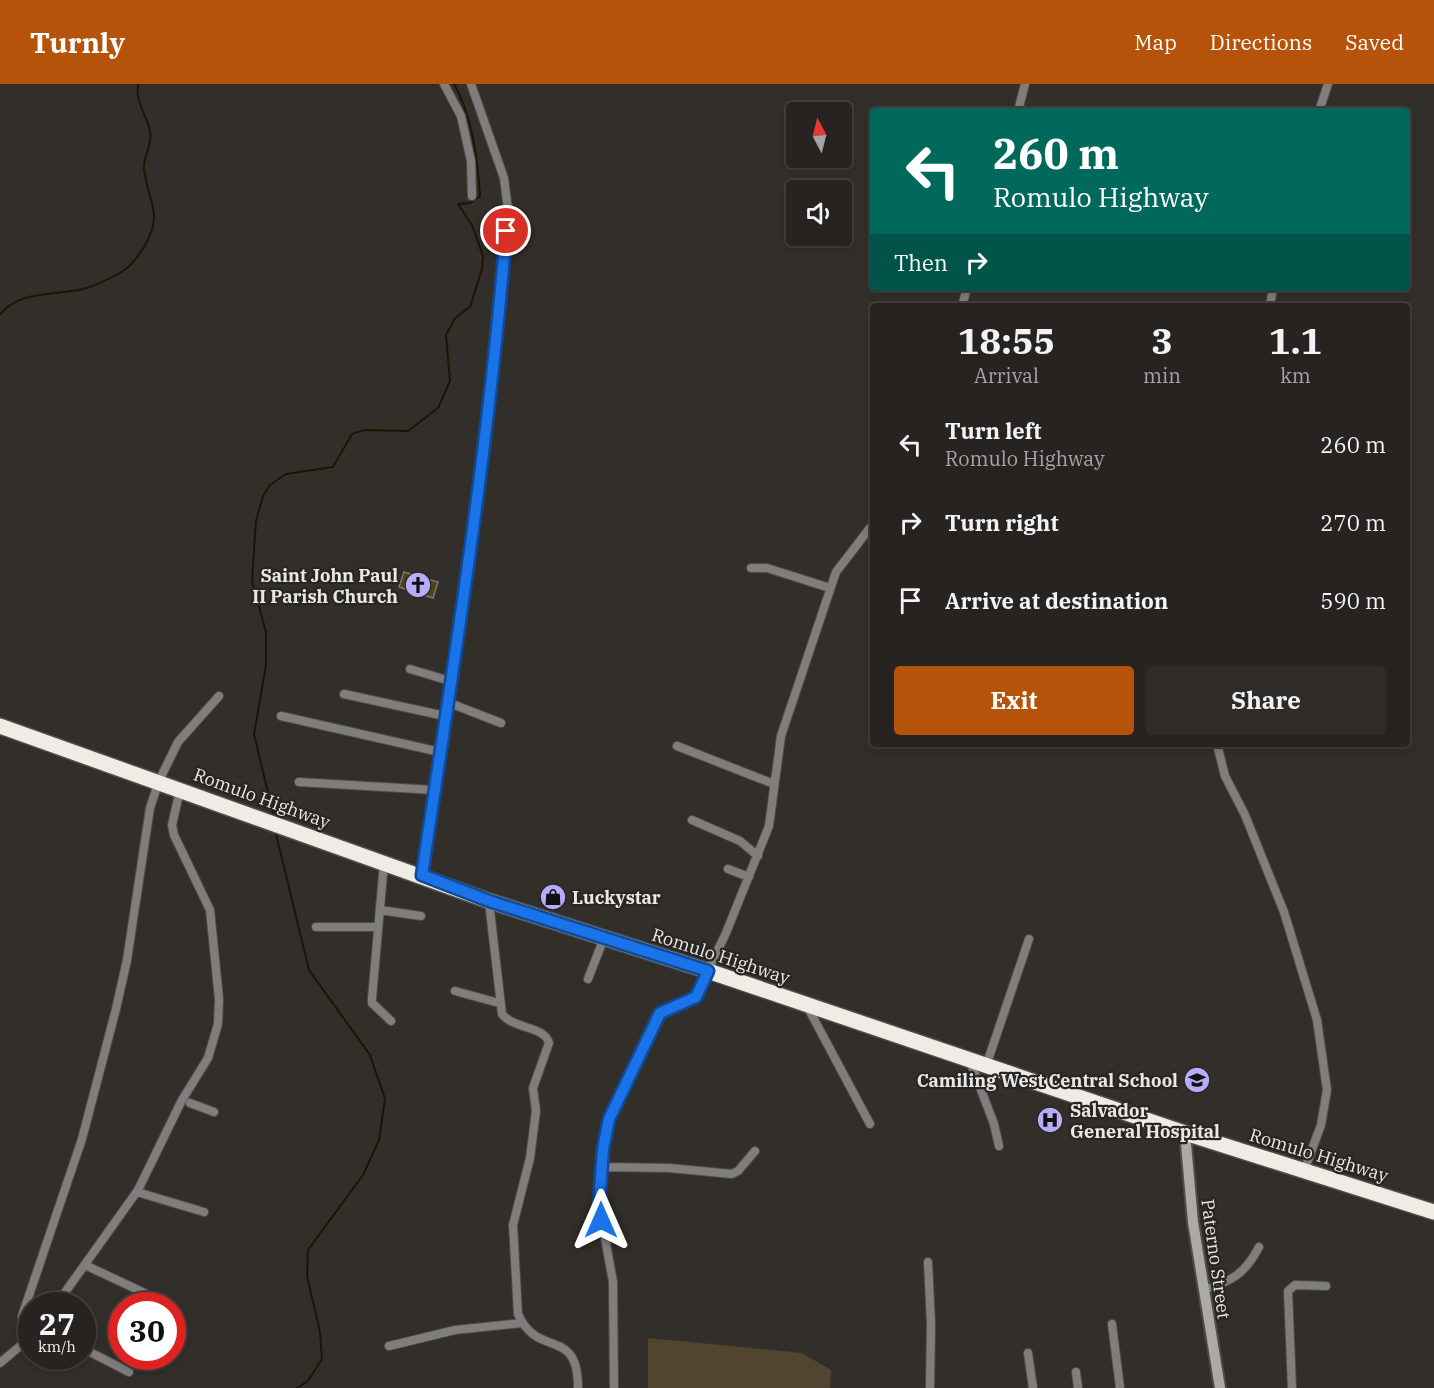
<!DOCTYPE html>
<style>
body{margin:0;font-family:"IBM Plex Serif",serif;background:#2e2b29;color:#f1f3f6;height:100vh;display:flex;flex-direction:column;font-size:22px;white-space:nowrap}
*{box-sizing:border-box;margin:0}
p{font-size:20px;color:#a4a4a5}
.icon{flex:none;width:33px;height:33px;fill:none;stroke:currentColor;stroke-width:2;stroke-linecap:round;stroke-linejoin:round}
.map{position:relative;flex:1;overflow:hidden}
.side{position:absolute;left:870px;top:219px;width:540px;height:444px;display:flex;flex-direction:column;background:#262320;border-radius:6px;box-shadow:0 3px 9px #0003,0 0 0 2px #42403e}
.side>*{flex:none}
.hud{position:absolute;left:870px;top:24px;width:540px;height:183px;border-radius:6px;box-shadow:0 3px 9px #0003,0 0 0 2px #42403e;background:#00695c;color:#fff;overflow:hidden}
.needle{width:39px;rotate:353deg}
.controls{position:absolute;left:786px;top:18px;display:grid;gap:12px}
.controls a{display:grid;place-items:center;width:66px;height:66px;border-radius:6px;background:#262320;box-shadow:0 3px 9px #0003,0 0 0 2px #42403e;font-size:30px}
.speed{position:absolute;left:18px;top:1208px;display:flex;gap:12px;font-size:30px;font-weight:700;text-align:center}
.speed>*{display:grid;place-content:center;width:78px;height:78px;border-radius:50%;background:#262320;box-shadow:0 3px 9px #0003,0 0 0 2px #42403e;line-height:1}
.speed small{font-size:15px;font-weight:400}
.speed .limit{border:9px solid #d22;background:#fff;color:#111}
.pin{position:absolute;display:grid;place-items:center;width:51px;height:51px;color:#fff;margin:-26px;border:3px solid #fff;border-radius:50%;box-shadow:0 2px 6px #0007}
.me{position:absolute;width:66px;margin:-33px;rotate:0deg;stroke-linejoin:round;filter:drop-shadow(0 0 4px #0008)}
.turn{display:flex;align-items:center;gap:21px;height:126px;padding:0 24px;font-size:27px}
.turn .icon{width:78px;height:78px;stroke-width:2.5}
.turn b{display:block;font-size:42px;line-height:51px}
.then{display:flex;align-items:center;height:57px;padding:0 24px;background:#0003;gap:12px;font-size:22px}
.eta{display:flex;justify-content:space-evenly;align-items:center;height:102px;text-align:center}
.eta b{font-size:36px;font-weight:700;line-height:42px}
.button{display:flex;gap:12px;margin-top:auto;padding:12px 24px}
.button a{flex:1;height:69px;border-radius:6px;background:#b45309;color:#fff;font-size:24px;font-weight:700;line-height:69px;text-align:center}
.button a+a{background:#2e2b29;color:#f1f3f6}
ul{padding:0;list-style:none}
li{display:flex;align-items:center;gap:18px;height:78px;padding:0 24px}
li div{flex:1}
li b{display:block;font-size:22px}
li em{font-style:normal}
header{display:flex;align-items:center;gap:36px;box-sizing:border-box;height:84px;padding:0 30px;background:#b45309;color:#fff}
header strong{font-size:28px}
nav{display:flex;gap:33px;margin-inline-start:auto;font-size:21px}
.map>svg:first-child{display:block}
.green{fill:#52452f}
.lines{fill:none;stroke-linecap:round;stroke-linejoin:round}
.stream{stroke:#1f1401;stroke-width:2}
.building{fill:#564117;stroke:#7b7874;stroke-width:1.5}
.street-casing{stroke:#4f4d49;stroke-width:10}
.secondary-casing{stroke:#4f4d49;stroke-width:14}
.highway-casing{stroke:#4f4d49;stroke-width:18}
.street{stroke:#7f7e7c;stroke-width:8}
.secondary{stroke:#acaaa7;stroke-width:10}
.highway{stroke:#efece6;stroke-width:15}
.route-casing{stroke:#114b97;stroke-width:15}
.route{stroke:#1a73e8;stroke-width:10}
.labels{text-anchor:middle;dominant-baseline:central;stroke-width:4.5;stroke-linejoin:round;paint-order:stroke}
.poi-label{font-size:18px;font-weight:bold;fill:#eae8e6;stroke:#282622;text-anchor:end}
.street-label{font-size:18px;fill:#eae8e6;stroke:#282622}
</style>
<header>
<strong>Turnly</strong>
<nav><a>Map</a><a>Directions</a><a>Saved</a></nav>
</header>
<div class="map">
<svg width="1434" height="1304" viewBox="0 0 1434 1304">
<rect width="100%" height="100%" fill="#322f2b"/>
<path class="green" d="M648,1254L802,1269L831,1286L830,1304H648Z"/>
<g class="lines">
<path class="stream" d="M0,231C20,204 61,213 90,203C100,199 114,193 123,187C131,182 139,171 144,163C165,128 147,118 144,84C143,71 153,61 150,48C147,30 135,19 138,0
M274,734L254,650L266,581V548L252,497L256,437L263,412L270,401L286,390L333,383L352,350L364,346L408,347L438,324L450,297L446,251L455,234L470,223L482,185L483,172L472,141L458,120L470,119L480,112C478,78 472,31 454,0
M275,746L309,886L370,971L385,1015L379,1056L363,1091L308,1166L307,1192L320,1248L322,1275L308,1297L297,1304"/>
</g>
<path class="building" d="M404,488L438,498L433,514L399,503Z"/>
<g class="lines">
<g class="street-casing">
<path id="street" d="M444,0L461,32L471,77L472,112
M1018,27L1025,0
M1319,27L1328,0
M962,222L967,204
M1270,222L1273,204
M751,484H767L830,504
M410,585L450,597
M344,610L445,632
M447,618L501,639
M281,632L440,668
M1217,660L1225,692L1245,731L1284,828L1317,936L1327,1006L1321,1041L1304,1087
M677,662L774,700
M299,698L434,706
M692,736L740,757L758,772
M384,779L372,914V919L391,937
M728,785L749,793
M422,791L479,407L500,233L508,126L504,94L471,0
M489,818L502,930C513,945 545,942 549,959L533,1004L536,1027L530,1074L513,1141L518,1230C538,1276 578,1241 578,1304
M380,826L421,832
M316,843H378
M588,895L604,854
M455,907L499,919
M807,922L870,1040
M970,977L994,1040L999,1062
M986,982L1029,855
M190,1019L214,1028
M603,1083L669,1084L732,1090L738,1087L755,1067
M137,1108L204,1128
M928,1178L931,1240L930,1304
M85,1181L151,1212
M1203,1206C1232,1197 1245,1190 1259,1163
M56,1221L138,1106L182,1016L208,974L218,940L219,915L210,826L174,751L172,741L180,706
M1112,1240L1120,1304
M32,1244L22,1237V1232L82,1055L116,925L127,876L150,724L159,697L178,658L219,612
M389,1262L455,1246L522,1239
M82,1264L129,1288
M1028,1269L1033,1304
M0,1279L32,1252
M1076,1288L1078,1304
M614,1304L613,1198L599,1121L605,1048L652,942L660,929L695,913L726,849L769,742L781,652L836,488L873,440
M1292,1304L1288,1207L1295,1201L1326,1202"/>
</g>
<g class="secondary-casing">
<path id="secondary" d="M1185,1049L1193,1138L1220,1304"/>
</g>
<g class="highway-casing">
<path id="highway" d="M0,642L489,817L708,887L1185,1049L1434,1128"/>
</g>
<use href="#street" class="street"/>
<use href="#secondary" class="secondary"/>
<use href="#highway" class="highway"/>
</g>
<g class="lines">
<g class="route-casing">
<path id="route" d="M506,147C489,363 454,577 422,791L489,817L708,887L696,913L660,929L609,1035L603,1065L599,1121L601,1136"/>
</g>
<use href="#route" class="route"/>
</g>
<defs>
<g id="church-disc" transform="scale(1.35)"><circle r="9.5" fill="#b8abf7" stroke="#282622"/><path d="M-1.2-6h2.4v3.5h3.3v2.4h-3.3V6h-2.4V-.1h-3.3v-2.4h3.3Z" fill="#111"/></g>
<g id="shop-disc" transform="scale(1.35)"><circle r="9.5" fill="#b8abf7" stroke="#282622"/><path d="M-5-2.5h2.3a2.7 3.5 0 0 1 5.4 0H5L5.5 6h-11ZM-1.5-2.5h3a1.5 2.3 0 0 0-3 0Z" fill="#111"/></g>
<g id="school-disc" transform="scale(1.35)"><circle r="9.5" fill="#b8abf7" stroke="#282622"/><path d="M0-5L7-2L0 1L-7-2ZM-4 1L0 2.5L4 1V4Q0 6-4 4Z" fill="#111"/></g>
<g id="hospital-disc" transform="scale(1.35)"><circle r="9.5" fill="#b8abf7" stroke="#282622"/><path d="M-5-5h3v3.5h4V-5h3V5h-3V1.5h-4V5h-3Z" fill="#111"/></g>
</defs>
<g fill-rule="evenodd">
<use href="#church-disc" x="418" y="501"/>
<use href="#shop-disc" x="553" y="813"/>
<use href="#school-disc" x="1197" y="996"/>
<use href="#hospital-disc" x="1050" y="1036"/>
</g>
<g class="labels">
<g class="poi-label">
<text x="398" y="491">Saint John Paul<tspan x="398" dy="21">II Parish Church</tspan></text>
<text x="572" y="813" text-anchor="start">Luckystar</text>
<text x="1178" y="996">Camiling West Central School</text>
<text x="1070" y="1026" text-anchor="start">Salvador<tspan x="1070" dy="21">General Hospital</tspan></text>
</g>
<g class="street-label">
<text transform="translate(262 714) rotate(20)">Romulo Highway</text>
<text transform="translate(721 872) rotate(18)">Romulo Highway</text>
<text transform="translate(1319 1071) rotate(17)">Romulo Highway</text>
<text transform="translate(1216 1175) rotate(82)">Paterno Street</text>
</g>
</g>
</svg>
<div class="controls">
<a><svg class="needle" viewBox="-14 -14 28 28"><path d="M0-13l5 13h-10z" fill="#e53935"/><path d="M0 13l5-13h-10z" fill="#a4a4a5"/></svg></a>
<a><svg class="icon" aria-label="sound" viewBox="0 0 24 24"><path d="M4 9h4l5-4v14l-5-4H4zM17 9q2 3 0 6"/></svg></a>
</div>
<div class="speed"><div>27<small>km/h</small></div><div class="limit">30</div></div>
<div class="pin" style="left:506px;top:147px;background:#d93025"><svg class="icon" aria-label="arrive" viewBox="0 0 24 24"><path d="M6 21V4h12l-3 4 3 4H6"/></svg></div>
<svg class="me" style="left:601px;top:1136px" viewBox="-20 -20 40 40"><path d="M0-17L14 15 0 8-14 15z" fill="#1a73e8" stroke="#fff" stroke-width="4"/></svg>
<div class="hud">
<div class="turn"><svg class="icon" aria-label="left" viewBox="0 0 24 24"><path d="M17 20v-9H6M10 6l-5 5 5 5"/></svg><div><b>260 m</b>Romulo Highway</div></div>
<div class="then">Then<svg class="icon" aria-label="right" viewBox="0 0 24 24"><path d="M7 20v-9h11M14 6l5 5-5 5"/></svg></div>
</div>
<section class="side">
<div class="eta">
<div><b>18:55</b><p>Arrival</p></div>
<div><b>3</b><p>min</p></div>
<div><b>1.1</b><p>km</p></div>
</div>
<ul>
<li><svg class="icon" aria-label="left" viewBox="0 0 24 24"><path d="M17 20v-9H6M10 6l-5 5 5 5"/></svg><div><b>Turn left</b><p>Romulo Highway</p></div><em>260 m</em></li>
<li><svg class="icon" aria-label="right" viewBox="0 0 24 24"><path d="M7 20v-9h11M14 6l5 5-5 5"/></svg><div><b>Turn right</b></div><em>270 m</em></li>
<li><svg class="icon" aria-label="arrive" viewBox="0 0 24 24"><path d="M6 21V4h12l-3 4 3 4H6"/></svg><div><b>Arrive at destination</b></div><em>590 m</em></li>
</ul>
<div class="button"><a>Exit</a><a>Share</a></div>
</section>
</div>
